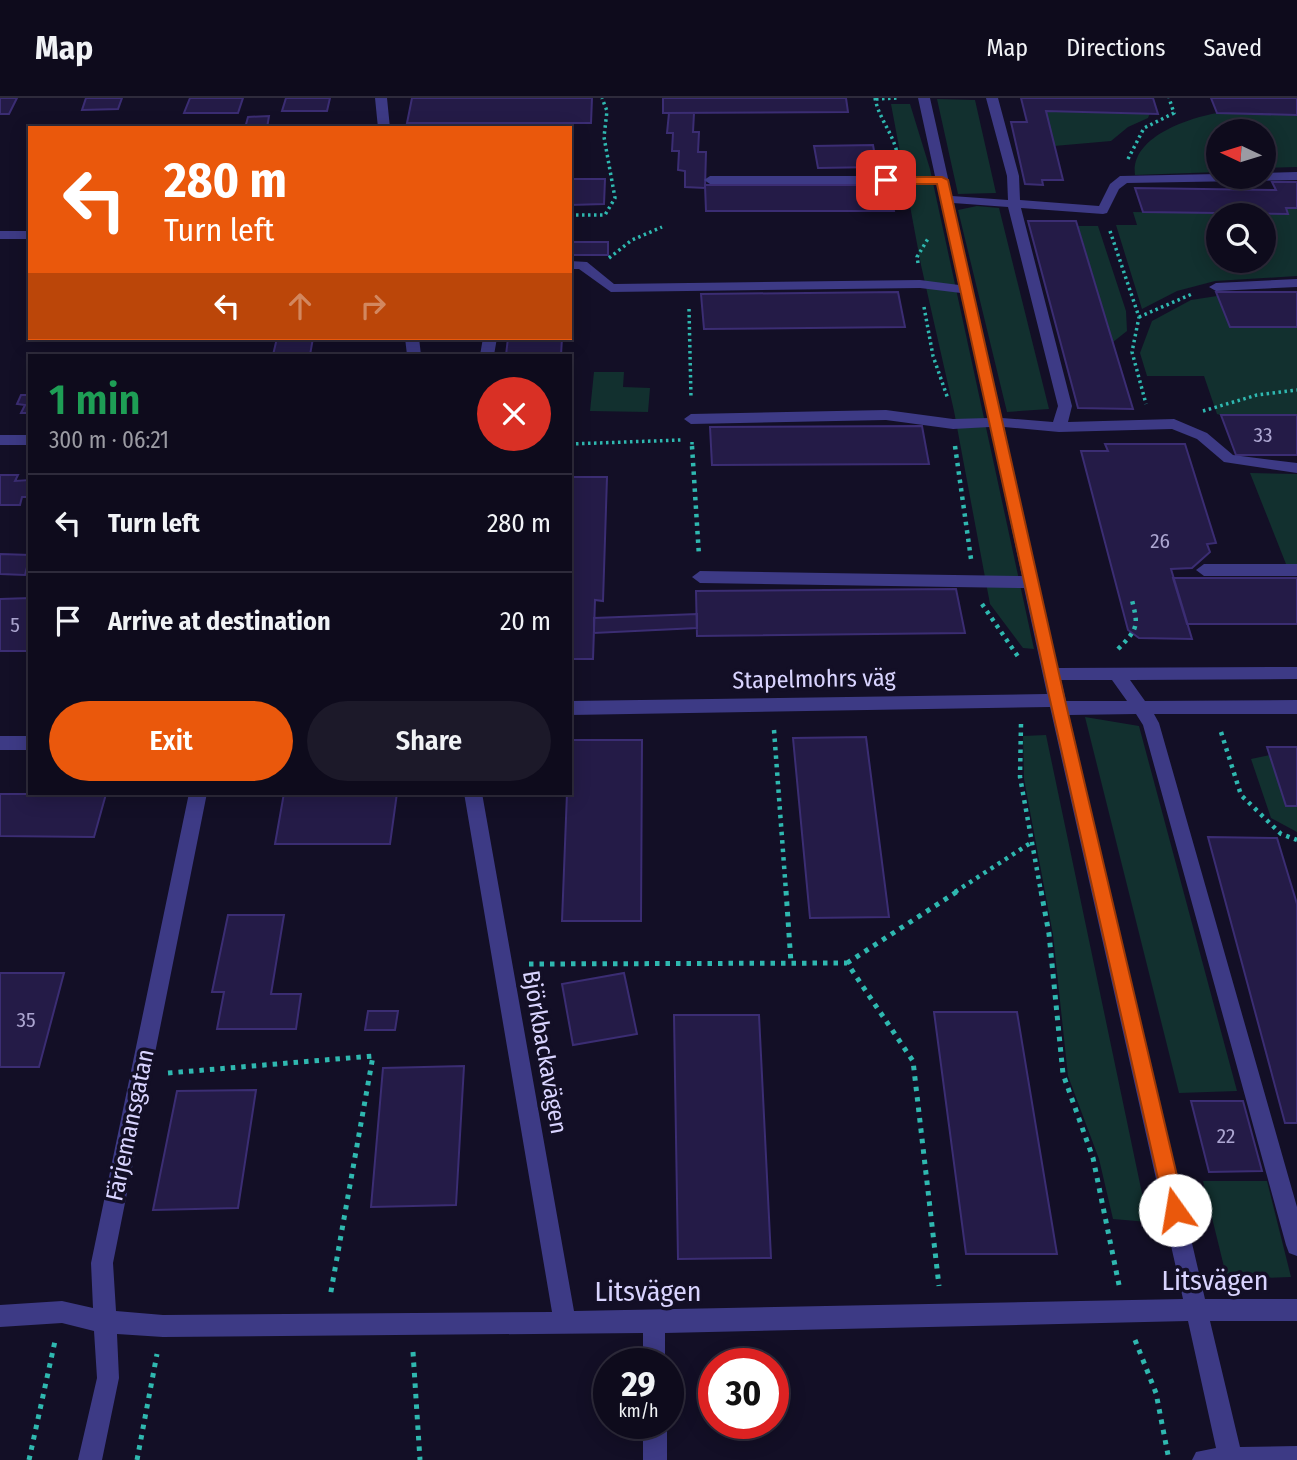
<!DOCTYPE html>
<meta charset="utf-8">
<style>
body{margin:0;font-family:"Fira Sans Condensed",sans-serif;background:#1c1929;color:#f1f3f6;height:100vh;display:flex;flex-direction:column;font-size:26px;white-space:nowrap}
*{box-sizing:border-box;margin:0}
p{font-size:23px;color:#9b9ba3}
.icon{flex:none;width:38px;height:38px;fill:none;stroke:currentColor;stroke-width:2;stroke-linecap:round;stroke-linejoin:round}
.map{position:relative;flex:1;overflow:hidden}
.panel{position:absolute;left:28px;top:256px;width:544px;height:441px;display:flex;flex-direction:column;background:#0e0b1c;border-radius:0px;box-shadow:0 4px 18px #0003,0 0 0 2px #2e2b3b}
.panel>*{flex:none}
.guide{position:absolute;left:28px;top:28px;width:544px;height:214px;border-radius:0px;box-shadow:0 4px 18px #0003,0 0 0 2px #2e2b3b;background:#ea580c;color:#fff;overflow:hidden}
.needle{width:46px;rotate:274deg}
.fabs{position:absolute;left:1206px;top:21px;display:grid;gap:14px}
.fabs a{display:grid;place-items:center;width:70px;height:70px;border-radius:50%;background:#0e0b1c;box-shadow:0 4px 18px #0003,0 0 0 2px #2e2b3b;font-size:35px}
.speed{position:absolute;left:593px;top:1250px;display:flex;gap:14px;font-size:35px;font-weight:700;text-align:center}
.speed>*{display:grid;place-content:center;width:91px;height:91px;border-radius:50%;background:#0e0b1c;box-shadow:0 4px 18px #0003,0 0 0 2px #2e2b3b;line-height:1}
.speed small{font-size:18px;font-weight:400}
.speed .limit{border:10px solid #d22;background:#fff;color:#111}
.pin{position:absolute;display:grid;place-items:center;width:60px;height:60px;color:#fff;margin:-30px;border-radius:14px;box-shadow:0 4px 10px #0006}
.me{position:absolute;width:77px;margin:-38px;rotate:347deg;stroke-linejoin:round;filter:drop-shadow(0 0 5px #0008)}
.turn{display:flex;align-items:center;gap:24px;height:147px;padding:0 21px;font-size:32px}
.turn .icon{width:91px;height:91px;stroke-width:2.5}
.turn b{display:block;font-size:49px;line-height:60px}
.lanes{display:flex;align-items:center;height:66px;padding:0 21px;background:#0003;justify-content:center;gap:35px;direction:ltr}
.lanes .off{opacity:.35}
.round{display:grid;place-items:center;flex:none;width:74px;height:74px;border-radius:37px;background:#1c1929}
.overview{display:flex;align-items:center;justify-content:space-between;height:119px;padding:0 21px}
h1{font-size:42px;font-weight:600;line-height:52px;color:#1e9e55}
.primary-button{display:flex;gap:14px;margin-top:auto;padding:14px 21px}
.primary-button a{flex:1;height:80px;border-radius:42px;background:#ea580c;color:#fff;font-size:28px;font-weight:600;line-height:80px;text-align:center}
.primary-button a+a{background:#1c1929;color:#f1f3f6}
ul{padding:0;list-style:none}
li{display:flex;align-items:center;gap:21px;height:98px;padding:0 21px;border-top:2px solid #2e2b3b}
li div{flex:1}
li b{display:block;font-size:26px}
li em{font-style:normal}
header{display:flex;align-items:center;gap:42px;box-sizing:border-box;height:98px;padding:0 35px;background:#0e0b1c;border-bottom:2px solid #2e2b3b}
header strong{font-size:33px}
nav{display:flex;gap:38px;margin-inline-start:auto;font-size:24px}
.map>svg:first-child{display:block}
.green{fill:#12302f;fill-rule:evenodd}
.building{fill:#241b47;stroke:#3b2d73;stroke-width:2}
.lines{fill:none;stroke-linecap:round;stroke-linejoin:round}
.path-far2{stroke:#2fb8b0;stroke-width:3.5;stroke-dasharray:2.5 3.5;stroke-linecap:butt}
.path-far1{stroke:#2fb8b0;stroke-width:4.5;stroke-dasharray:3.5 5;stroke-linecap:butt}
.path{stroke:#2fb8b0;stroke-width:5;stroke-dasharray:4.5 6;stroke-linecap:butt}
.minor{fill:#3d3a85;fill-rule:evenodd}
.route{fill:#ea580c;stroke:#983908;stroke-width:2}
.labels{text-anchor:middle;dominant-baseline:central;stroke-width:7;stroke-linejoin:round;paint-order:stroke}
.number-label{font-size:21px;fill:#aca6d1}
.street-label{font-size:24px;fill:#d9d4ff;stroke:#130f26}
.near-street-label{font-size:28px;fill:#d9d4ff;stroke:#130f26}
</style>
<header>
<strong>Map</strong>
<nav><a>Map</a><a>Directions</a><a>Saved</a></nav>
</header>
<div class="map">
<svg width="1297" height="1362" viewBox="0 0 1297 1362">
<rect width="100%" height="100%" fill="#130f26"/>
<path class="green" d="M937,1L975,2L996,95L958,96Z
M891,6H910L930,71L1034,551L1023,550L990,506L954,313L921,167Z
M1046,13L1150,15L1148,20L1128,29L1111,43L1054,48Z
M1217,15L1297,17V69L1264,70V33H1218V74L1135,77C1130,39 1189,20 1217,15Z
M977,108L999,110L1049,311L1007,314L958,112Z
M1286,110H1297V178L1215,183L1177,193L1142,211L1116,127H1137L1133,114L1287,116ZM1218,117H1264V163H1218Z
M1078,128H1098L1126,213L1127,233L1113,244Z
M1217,198L1230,229H1297V317H1221L1217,316L1204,278H1147L1140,255L1152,223L1191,202Z
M594,274H624L623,289L650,290L648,314L590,313Z
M1250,375L1297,376V466H1286Z
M1085,619L1139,628L1237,993L1179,995Z
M1046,637L1148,1124L1113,1121L1099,1061L1068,978L1053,837L1024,681L1023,638Z
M1270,657L1286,708H1297V734L1271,720L1251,661Z
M1267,1083L1291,1179L1227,1181L1203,1083Z"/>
<path class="building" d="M0,0H17L9,16H0Z
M86,0H122L118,11L82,12Z
M190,0H243L238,15H184Z
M286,0H330L327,13H282Z
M412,0H592L591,25H407Z
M663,0H846L848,14L663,15Z
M1021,0H1153L1158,16L1046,13L1063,82H1042L1043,87L1025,86L1011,24H1027Z
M1211,0H1297V17L1217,15Z
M669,15H694L693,34H699L698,54H706L705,90L685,89V73L678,72L679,53H672L673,35H667Z
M269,18L267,30H245L248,19Z
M873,47L877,69L818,70L814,48Z
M570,81H605L604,106L570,107Z
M1272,84H1297V110H1286L1288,116L1143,114L1135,90L1276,92Z
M705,87H890L894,113H706Z
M1028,123H1076L1133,311L1078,310Z
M570,144H608V157H570Z
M898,194L905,229L704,231L701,196Z
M1216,194H1297V229H1230Z
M277,240H313L310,257H273Z
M508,240H562L561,257H506Z
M30,291V315H21L25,307L17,306L21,297H27Z
M1221,317H1297V357H1236Z
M922,328L929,366L712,367L710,329Z
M1105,346H1185L1216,445L1207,446L1210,454L1192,470L1171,471L1192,541L1139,540L1128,532L1081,353H1108Z
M0,377H18L15,383L30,382V399H22L20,407H0Z
M570,379H607L603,503L595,502L593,561H570Z
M0,456L30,457L25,477L0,476Z
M1173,480H1297V526H1187Z
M956,491L965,535L697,538L696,493Z
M30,500V553H0V501Z
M697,516V530L594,535V520Z
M866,639L889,819L810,820L793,640Z
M570,642H642L641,823H562L567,695H570Z
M1267,649H1297V708H1286Z
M284,695H397L390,746H275Z
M0,696H106L94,739L0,738Z
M1208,739L1277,740L1297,806V1025H1285Z
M228,817H284L271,896H301L296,931H217L224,894H212Z
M0,875H64L39,969H0Z
M624,875L637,936L573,947L562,886Z
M368,913H398L395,932H365Z
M934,914H1017L1057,1156H966Z
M674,917H759L771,1160L678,1161Z
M464,968L456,1107L371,1109L383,970Z
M256,992L238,1110L153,1112L177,993Z
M1191,1003H1243L1262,1073L1209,1074Z"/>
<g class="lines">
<path class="path-far2" d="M875,0C879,22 895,37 898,60
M876,1L897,0
M1128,61L1144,30L1174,15L1169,0
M570,117H605L615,100L604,39L607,13L602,0
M1110,133L1139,219L1132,254L1146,306
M609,160L632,142L662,129
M918,165L917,159L929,139
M924,209L933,258L948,301
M689,211L691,300
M1139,219L1192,196
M1203,313L1257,297L1297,292
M692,344V349
M570,346L681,342"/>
<path class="path-far1" d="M692,348L699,458
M955,348L971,461
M982,506L1019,560
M1118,551C1140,529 1138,527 1131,498
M1021,626L1020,679L1041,794
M774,632L786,794
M1221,634L1241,697L1281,736L1297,742
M955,794L1032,744"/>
<path class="path" d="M786,793L791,865
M1041,793L1049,836L1063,976L1093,1060L1119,1187
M847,865L958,793
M529,866L847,865L913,963L939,1188
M168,975L373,958L330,1199
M1135,1242L1156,1295L1169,1362
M413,1254L420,1362
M29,1362L55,1243
M137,1362L157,1256"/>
<path class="minor" d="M375,0H387L390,30H378Z
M918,0H930L952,98L1008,102L1007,78L986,0H998L1019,78L1020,102L1099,108L1110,86L1120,78L1218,76V79H1264V75L1297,74V82L1127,85L1119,91L1107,115L1103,116L1021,110L1072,308L1068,324L1174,321L1207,335L1233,357L1297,365V375L1224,364L1197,341L1172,331L1059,334L1004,329L1058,570L1297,569V581L1130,582L1145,603L1297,602V616H1154L1159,625L1297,1109V1158L1289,1155L1286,1147L1143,627L1136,616L1069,617L1205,1201H1297V1223H1210L1240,1349L1297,1348V1362H1192L1196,1354L1216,1350L1188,1223L665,1235V1265H643V1235L163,1239L117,1236L119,1280L102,1362H78L97,1280L94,1233L62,1225L0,1229V1207L62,1203L93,1210L91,1165L189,695H207L113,1165L116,1213L163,1217L552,1214L464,695H482L574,1213L1183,1201L1050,609L570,617V603L1047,596L1024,490L700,485L692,479L700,473L1022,478L990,329L953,331L886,322L691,326L684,321L691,316L886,312L953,321L988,320L961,195L920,190L611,194L579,171H570V163L587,164L614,186L920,182L959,187L937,86H710L704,82L710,78H935ZM953,105L1008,109L1058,308L1053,324L1002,320ZM1061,582H1112L1127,603H1066Z
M0,133H30V141H0Z
M1297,181V189L1216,193L1209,189L1216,185Z
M405,240H419L421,257H407Z
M483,240H497L494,257H480Z
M0,337H30V347H0Z
M1204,466H1297V478H1204L1196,472Z
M0,638H30V652H0Z
M643,1325H667V1362H643Z"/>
</g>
<path class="route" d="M942,79L948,82L1065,602L1185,1112L1182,1118L1175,1121L1168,1118L1165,1112L1050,602L937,86H886L881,82L886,79Z"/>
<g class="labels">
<g class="number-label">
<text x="1263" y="337">33</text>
<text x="1160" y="443">26</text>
<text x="15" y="527">5</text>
<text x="26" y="922">35</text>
<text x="1226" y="1038">22</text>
</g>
<g class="street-label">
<text transform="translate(814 581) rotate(-1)">Stapelmohrs väg</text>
<text transform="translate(545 954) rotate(80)">Björkbackavägen</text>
<text transform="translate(130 1027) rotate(-78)">Färjemansgatan</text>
</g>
<g class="near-street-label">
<text x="1215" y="1182">Litsvägen</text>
<text x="648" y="1193">Litsvägen</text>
</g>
</g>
</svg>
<div class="fabs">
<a><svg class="needle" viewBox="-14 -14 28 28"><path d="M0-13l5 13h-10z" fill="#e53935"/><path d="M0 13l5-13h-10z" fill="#9b9ba3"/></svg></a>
<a><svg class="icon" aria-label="search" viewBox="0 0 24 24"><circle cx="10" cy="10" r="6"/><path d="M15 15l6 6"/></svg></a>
</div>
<div class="speed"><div>29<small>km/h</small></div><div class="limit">30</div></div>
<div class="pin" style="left:886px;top:82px;background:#d93025"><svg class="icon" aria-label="arrive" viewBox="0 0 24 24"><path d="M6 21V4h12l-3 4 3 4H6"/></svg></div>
<svg class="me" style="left:1175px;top:1112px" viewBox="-20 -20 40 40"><circle r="19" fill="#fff"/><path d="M0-13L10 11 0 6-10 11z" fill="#ea580c"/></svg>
<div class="guide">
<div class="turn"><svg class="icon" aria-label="left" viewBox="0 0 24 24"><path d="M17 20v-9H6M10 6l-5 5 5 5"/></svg><div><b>280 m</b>Turn left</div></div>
<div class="lanes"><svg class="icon" aria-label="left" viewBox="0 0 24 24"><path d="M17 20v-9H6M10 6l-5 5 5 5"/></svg><svg class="icon off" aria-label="ahead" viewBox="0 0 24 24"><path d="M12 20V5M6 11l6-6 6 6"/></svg><svg class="icon off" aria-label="right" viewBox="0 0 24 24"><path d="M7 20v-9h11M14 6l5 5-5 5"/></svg></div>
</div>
<section class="panel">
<div class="overview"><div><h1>1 min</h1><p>300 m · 06:21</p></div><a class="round" style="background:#d93025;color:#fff"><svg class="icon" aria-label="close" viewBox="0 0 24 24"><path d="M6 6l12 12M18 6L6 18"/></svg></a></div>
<ul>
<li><svg class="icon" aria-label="left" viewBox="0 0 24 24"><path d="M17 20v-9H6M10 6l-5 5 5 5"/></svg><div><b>Turn left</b></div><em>280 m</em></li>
<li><svg class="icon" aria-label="arrive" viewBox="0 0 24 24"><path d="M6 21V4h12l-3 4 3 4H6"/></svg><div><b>Arrive at destination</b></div><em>20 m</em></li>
</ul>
<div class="primary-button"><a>Exit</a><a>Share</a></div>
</section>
</div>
